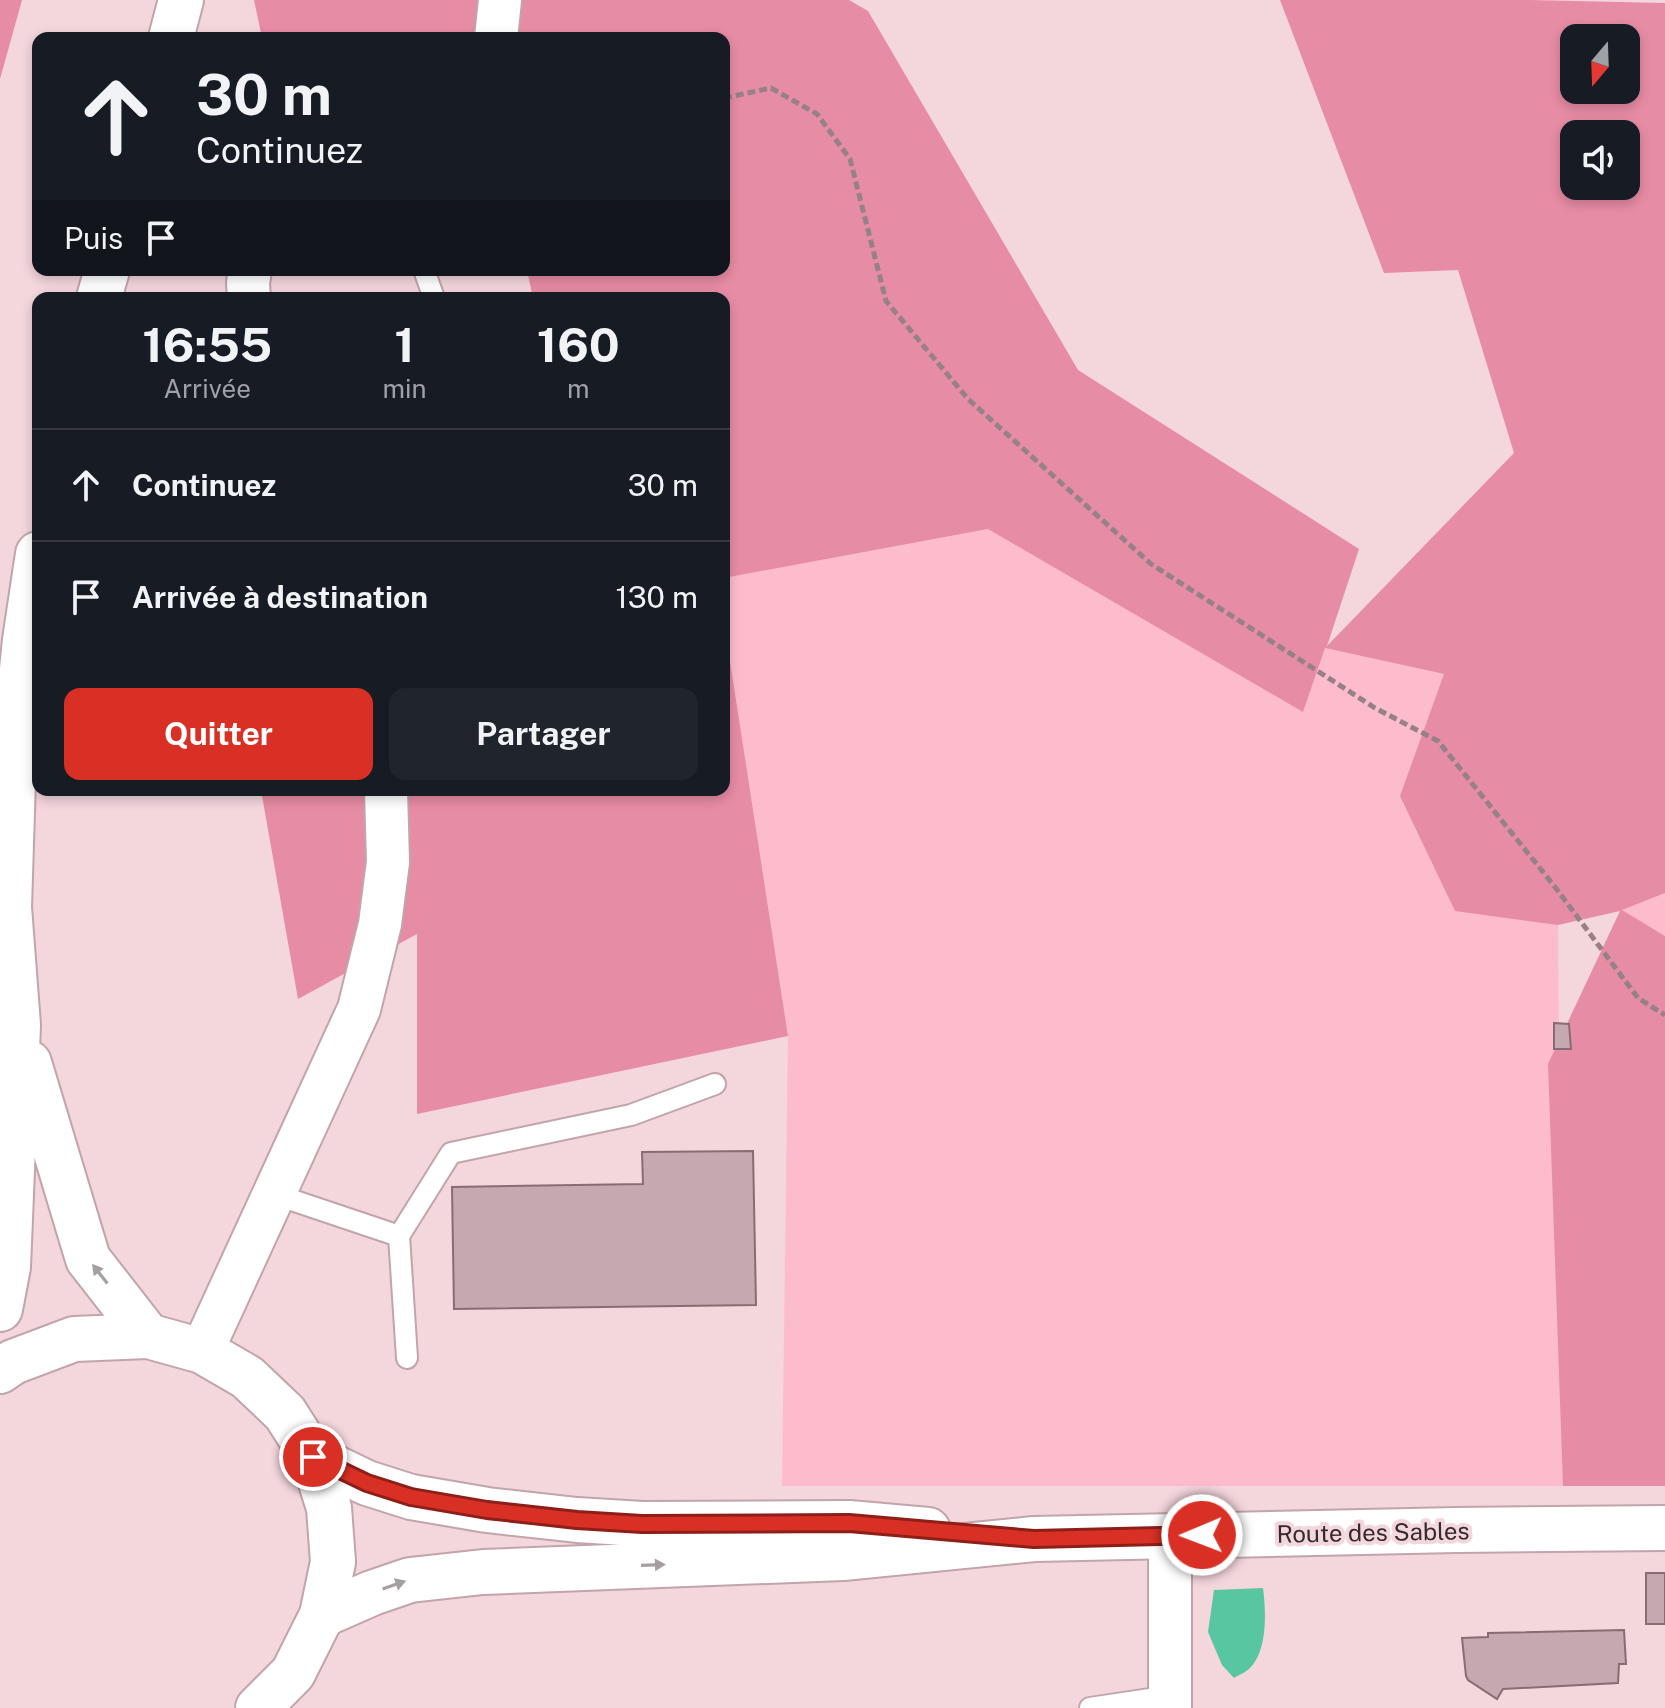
<!DOCTYPE html>
<html lang="fr">
<meta charset="utf-8">
<style>
body{margin:0;font-family:"Public Sans",sans-serif;background:#20242c;color:#f1f3f6;height:100vh;display:flex;flex-direction:column;font-size:30px;white-space:nowrap}
*{box-sizing:border-box;margin:0}
p{font-size:26px;color:#9ea1a6}
.icon{flex:none;width:44px;height:44px;fill:none;stroke:currentColor;stroke-width:2;stroke-linecap:round;stroke-linejoin:round}
.map{position:relative;flex:1;overflow:hidden}
.drawer{position:absolute;left:32px;top:292px;width:698px;height:504px;display:flex;flex-direction:column;background:#171b24;border-radius:16px;box-shadow:0 4px 12px #0003}
.drawer>*{flex:none}
.hud{position:absolute;left:32px;top:32px;width:698px;height:244px;border-radius:16px;box-shadow:0 4px 12px #0003;background:#171b24;color:#f1f3f6;overflow:hidden}
.needle{width:52px;rotate:199deg}
.fabs{position:absolute;left:1560px;top:24px;display:grid;gap:16px}
.fabs a{display:grid;place-items:center;width:80px;height:80px;border-radius:16px;background:#171b24;box-shadow:0 4px 12px #0003;font-size:40px}
.pin{position:absolute;display:grid;place-items:center;width:68px;height:68px;color:#fff;margin:-34px;border:4px solid #fff;border-radius:50%;box-shadow:0 2px 8px #0007}
.me{position:absolute;width:88px;margin:-44px;rotate:269deg;stroke-linejoin:round;filter:drop-shadow(0 0 6px #0008)}
.turn{display:flex;align-items:center;gap:28px;height:168px;padding:0 32px;font-size:36px}
.turn .icon{width:104px;height:104px;stroke-width:2.5}
.turn b{display:block;font-size:56px;line-height:68px}
.then{display:flex;align-items:center;height:76px;padding:0 32px;background:#0003;gap:16px;font-size:30px}
.eta{display:flex;justify-content:space-evenly;align-items:center;height:136px;text-align:center}
.eta b{font-size:48px;font-weight:700;line-height:56px}
.button{display:flex;gap:16px;margin-top:auto;padding:16px 32px}
.button a{flex:1;height:92px;border-radius:16px;background:#d93025;color:#fff;font-size:32px;font-weight:700;line-height:92px;text-align:center}
.button a+a{background:#20242c;color:#f1f3f6}
ul{padding:0;list-style:none}
li{display:flex;align-items:center;gap:24px;height:112px;padding:0 32px;border-top:2px solid #363941}
li div{flex:1}
li b{display:block;font-size:30px}
li em{font-style:normal}
.map>svg:first-child{display:block}
.green{fill:#fdbccc}
.forest{fill:#e78ca5;fill-rule:evenodd}
.water{fill:#59c6a2}
.building{fill:#c6a9b0;stroke:#876d73;stroke-width:2}
.lines{fill:none;stroke-linecap:round;stroke-linejoin:round}
.service-casing{stroke:#c1a5ab;stroke-width:24}
.minor-casing{stroke:#c1a5ab;stroke-width:46}
.tertiary-casing{stroke:#c1a5ab;stroke-width:48}
.primary-casing{stroke:#c1a5ab;stroke-width:48}
.path{stroke:#968186;stroke-width:5;stroke-dasharray:8 4;stroke-linecap:butt}
.service{stroke:#fff;stroke-width:20}
.minor{stroke:#fff;stroke-width:42}
.tertiary{stroke:#fff;stroke-width:44}
.primary{stroke:#fff;stroke-width:44}
.oneway{fill:#a49fa0}
.route-casing{stroke:#8d1f18;stroke-width:20}
.route{stroke:#d93025;stroke-width:14}
.labels{text-anchor:middle;dominant-baseline:central;stroke-width:8;stroke-linejoin:round;paint-order:stroke}
.street-label{font-size:24px;fill:#352a2d;stroke:#f4d6dd}
</style>
<div class="map">
<svg width="1665" height="1708" viewBox="0 0 1665 1708">
<rect width="100%" height="100%" fill="#f4d6dd"/>
<path class="green" d="M988,529L1325,648L1444,674L1558,925L1563,1486H782L788,1036L724,622V578Z
M1665,893V936L1621,910Z"/>
<path class="forest" d="M0,0H22L0,79Z
M254,0H849L868,11L1078,370L1359,549L1327,646L1514,453L1458,270L1384,273L1280,0H1530L1665,3V893L1622,910L1665,936V1486H1563L1548,1064L1620,911L1558,925L1455,911L1400,796L1444,674L1325,648L1303,712L988,529L724,578V298H533L527,270H724V38H262ZM1574,38H1626V90H1574ZM1574,134H1626V186H1574Z
M724,622L788,1036L417,1114V934L298,999L261,790H724Z"/>
<path class="water" d="M1263,1588C1266,1611 1268,1650 1250,1668C1246,1672 1239,1675 1234,1678L1222,1665L1208,1632L1214,1590Z"/>
<path class="building" d="M1554,1023L1569,1024L1571,1049H1554Z
M753,1151L756,1305L454,1309L452,1187L643,1184L642,1152Z
M1646,1573H1665V1624H1646Z
M1624,1630L1626,1664H1619L1618,1683L1503,1689L1497,1699L1468,1680L1466,1676L1462,1638L1488,1637V1633Z"/>
<g class="lines">
<g class="service-casing">
<path id="service" d="M424,270L434,298
M274,1194L399,1236L407,1358
M399,1236L451,1153L631,1115L715,1084
M1090,1708L1170,1696"/>
</g>
<g class="minor-casing">
<path id="minor" d="M496,38L500,0
M249,298L248,283L250,270
M202,1351L359,1009L380,924L388,862L386,790
M1170,1708V1536"/>
</g>
<g class="tertiary-casing">
<path id="tertiary" d="M313,1457L367,1483L411,1497L487,1510L577,1520L642,1524L849,1523L928,1530
M322,1615L372,1593L410,1580L483,1572L843,1558L1034,1539L1456,1530L1665,1528"/>
</g>
<g class="primary-casing">
<path id="primary" d="M171,38L181,0
M99,298L107,270
M29,1063L88,1259L148,1336
M0,1309L8,1267L18,1025L9,907L14,749L25,640L38,554
M0,1371L13,1362L74,1339L148,1336L202,1351L247,1377L285,1413L313,1457L329,1508L333,1562L322,1615L293,1673L258,1708"/>
</g>
<path class="path" d="M724,98L771,88L817,114L850,159L886,301L968,399L1151,564L1375,708L1438,741L1555,887L1638,998L1665,1015"/>
<use href="#service" class="service"/>
<use href="#minor" class="minor"/>
<use href="#tertiary" class="tertiary"/>
<use href="#primary" class="primary"/>
</g>
<defs><path id="oneway-solid" d="M-6-.8H1V-3.2L6.5 0L1 3.2V.8H-6Z" transform="scale(2)"/></defs>
<g class="oneway">
<use href="#oneway-solid" transform="translate(100 1274) rotate(-128)"/>
<use href="#oneway-solid" transform="translate(653 1565) rotate(-2)"/>
<use href="#oneway-solid" transform="translate(394 1585) rotate(-19)"/>
</g>
<g class="lines">
<g class="route-casing">
<path id="route" d="M313,1457L367,1483L411,1497L487,1510L577,1520L642,1524L849,1523L1034,1539L1202,1535"/>
</g>
<use href="#route" class="route"/>
</g>
<g class="labels">
<g class="street-label">
<text transform="translate(1373 1532) rotate(-1)">Route des Sables</text>
</g>
</g>
</svg>
<div class="fabs">
<a><svg class="needle" viewBox="-14 -14 28 28"><path d="M0-13l5 13h-10z" fill="#e53935"/><path d="M0 13l5-13h-10z" fill="#9ea1a6"/></svg></a>
<a><svg class="icon" aria-label="sound" viewBox="0 0 24 24"><path d="M4 9h4l5-4v14l-5-4H4zM17 9q2 3 0 6"/></svg></a>
</div>
<div class="pin" style="left:313px;top:1457px;background:#d93025"><svg class="icon" aria-label="arrive" viewBox="0 0 24 24"><path d="M6 21V4h12l-3 4 3 4H6"/></svg></div>
<svg class="me" style="left:1202px;top:1535px" viewBox="-20 -20 40 40"><circle r="17" fill="#d93025" stroke="#fff" stroke-width="3"/><path d="M0-11L8 9 0 5-8 9z" fill="#fff"/></svg>
<div class="hud">
<div class="turn"><svg class="icon" aria-label="ahead" viewBox="0 0 24 24"><path d="M12 20V5M6 11l6-6 6 6"/></svg><div><b>30 m</b>Continuez</div></div>
<div class="then">Puis<svg class="icon" aria-label="arrive" viewBox="0 0 24 24"><path d="M6 21V4h12l-3 4 3 4H6"/></svg></div>
</div>
<section class="drawer">
<div class="eta">
<div><b>16:55</b><p>Arrivée</p></div>
<div><b>1</b><p>min</p></div>
<div><b>160</b><p>m</p></div>
</div>
<ul>
<li><svg class="icon" aria-label="ahead" viewBox="0 0 24 24"><path d="M12 20V5M6 11l6-6 6 6"/></svg><div><b>Continuez</b></div><em>30 m</em></li>
<li><svg class="icon" aria-label="arrive" viewBox="0 0 24 24"><path d="M6 21V4h12l-3 4 3 4H6"/></svg><div><b>Arrivée à destination</b></div><em>130 m</em></li>
</ul>
<div class="button"><a>Quitter</a><a>Partager</a></div>
</section>
</div>
